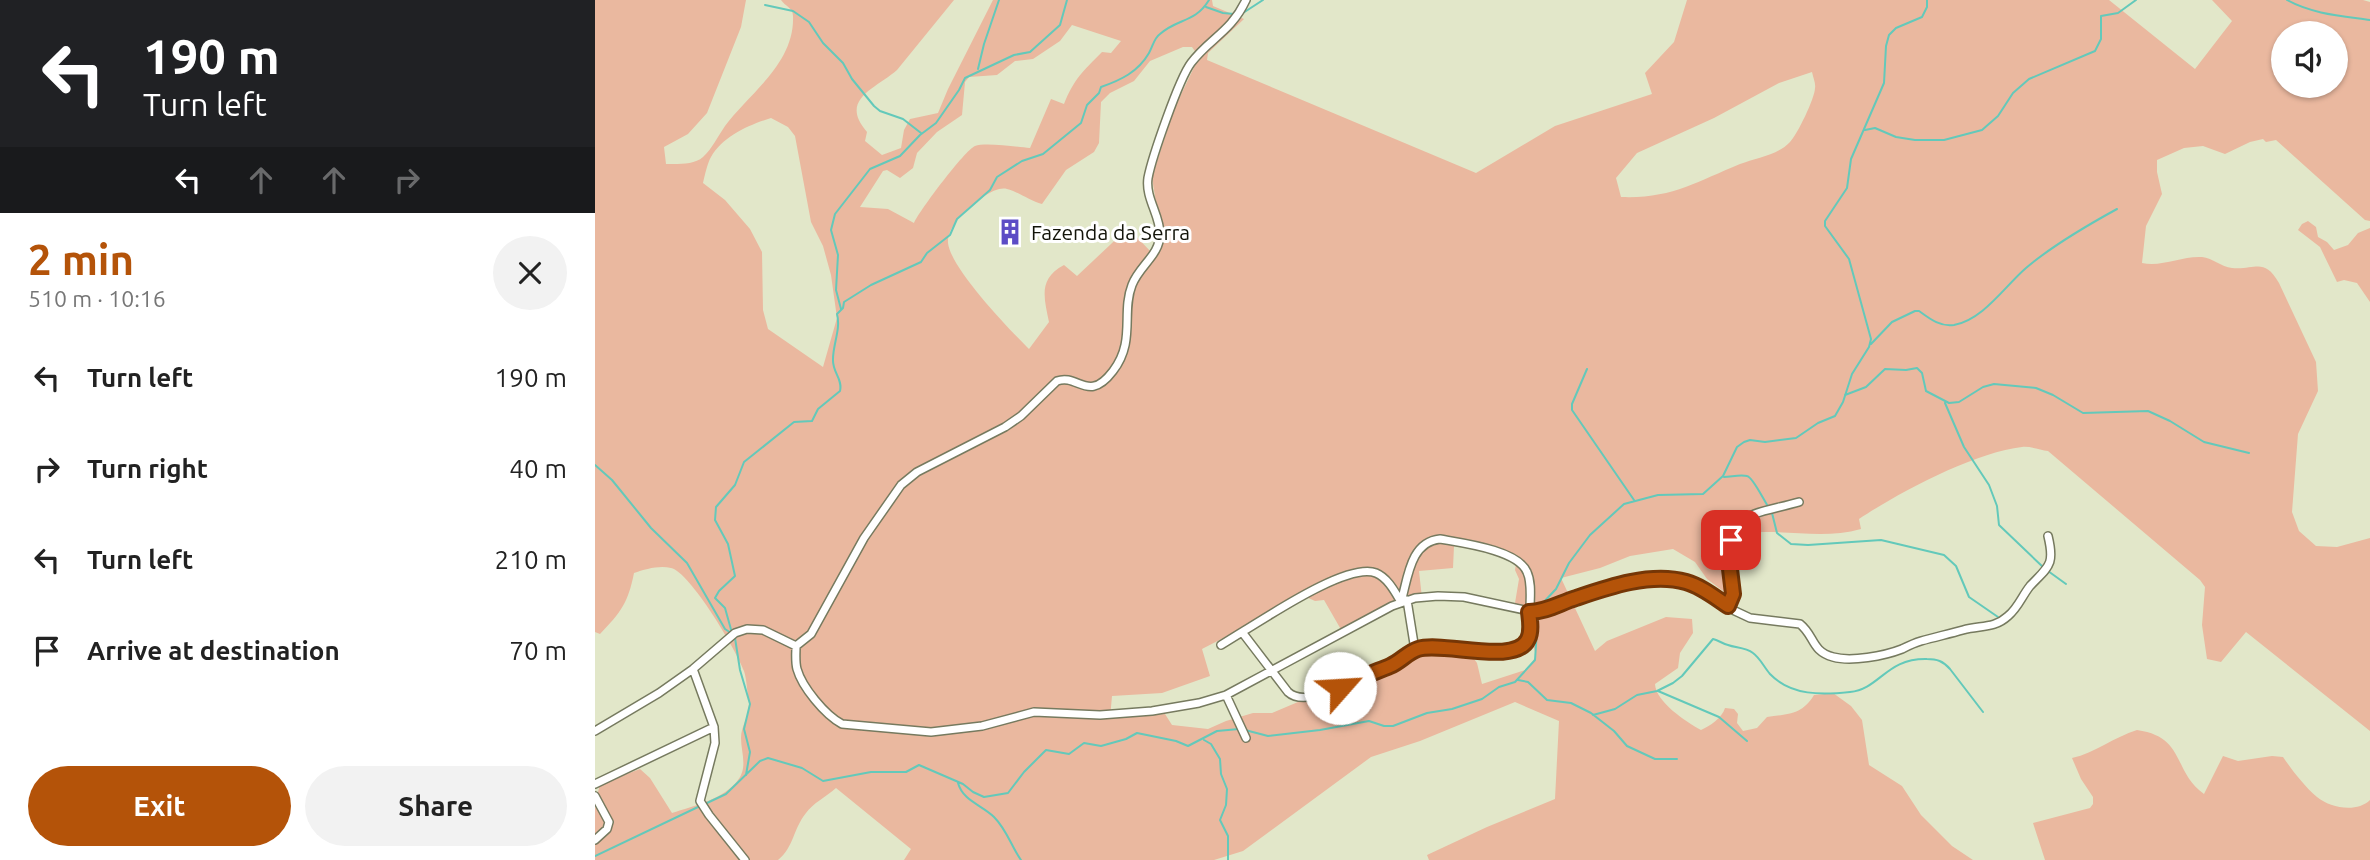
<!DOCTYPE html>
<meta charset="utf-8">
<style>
body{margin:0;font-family:Ubuntu,sans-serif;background:#f2f2f2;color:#222;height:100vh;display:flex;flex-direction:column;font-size:26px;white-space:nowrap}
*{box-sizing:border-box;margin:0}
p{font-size:23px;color:#767676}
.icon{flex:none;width:38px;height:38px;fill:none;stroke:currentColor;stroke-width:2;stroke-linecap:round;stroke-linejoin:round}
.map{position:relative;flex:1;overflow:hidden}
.drawer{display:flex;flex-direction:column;background:#fff;width:595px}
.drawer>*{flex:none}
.guide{background:#202124;color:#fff;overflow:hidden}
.controls{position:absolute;left:1676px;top:21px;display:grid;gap:14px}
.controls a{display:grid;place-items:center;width:77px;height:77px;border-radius:50%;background:#fff;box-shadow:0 2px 5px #0004;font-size:35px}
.pin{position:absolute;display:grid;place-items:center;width:60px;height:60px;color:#fff;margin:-30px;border-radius:14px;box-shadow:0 4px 10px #0006}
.me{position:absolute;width:77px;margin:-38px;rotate:64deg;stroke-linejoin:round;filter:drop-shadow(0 0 5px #0008)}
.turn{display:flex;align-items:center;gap:24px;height:147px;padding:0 28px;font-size:32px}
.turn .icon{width:91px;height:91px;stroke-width:2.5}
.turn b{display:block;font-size:49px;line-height:60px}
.lanes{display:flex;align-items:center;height:66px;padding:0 28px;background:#0003;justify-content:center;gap:35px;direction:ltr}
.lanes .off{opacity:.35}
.round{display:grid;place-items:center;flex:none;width:74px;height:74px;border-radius:37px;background:#f2f2f2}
.overview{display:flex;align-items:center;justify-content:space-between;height:119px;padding:0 28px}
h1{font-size:42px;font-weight:700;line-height:52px;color:#b45309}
.cta{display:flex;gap:14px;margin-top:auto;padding:14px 28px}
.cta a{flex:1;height:80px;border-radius:42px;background:#b45309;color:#fff;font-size:28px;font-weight:700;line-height:80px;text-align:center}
.cta a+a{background:#f2f2f2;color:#222}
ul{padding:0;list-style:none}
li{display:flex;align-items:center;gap:21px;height:91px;padding:0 28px}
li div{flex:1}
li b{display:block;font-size:26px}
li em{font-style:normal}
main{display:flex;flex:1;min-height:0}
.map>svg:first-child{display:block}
.green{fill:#eab89f;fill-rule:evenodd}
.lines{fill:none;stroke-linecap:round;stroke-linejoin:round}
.stream{stroke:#63c9ba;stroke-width:2}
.street-casing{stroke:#767a5f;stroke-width:10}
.street{stroke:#fff;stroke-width:7}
.route-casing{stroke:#753606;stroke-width:18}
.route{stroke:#b45309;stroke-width:12}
.labels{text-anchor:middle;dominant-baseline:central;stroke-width:6;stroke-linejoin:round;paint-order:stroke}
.poi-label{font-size:21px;fill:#121309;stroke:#fff;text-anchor:start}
</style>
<main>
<section class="drawer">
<div class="guide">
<div class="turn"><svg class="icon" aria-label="left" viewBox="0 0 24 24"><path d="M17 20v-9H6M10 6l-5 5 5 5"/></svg><div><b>190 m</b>Turn left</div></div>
<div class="lanes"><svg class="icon" aria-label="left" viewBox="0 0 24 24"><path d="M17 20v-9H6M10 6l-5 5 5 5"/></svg><svg class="icon off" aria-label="ahead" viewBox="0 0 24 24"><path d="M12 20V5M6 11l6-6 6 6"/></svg><svg class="icon off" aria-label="ahead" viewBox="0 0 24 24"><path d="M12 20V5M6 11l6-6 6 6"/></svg><svg class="icon off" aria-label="right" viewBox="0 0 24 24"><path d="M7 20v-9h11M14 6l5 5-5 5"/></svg></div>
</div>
<div class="overview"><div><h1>2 min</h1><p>510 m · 10:16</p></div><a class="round"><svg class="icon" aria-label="close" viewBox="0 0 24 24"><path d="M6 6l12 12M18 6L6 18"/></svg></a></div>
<ul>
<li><svg class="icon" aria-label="left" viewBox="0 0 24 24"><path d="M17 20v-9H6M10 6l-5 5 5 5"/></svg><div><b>Turn left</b></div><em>190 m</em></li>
<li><svg class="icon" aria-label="right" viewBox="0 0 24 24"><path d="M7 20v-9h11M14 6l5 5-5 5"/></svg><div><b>Turn right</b></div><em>40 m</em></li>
<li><svg class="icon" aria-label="left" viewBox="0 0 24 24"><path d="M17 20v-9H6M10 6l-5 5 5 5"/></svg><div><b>Turn left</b></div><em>210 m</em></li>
<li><svg class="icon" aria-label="arrive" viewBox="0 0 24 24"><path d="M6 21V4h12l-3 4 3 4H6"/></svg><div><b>Arrive at destination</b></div><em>70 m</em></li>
</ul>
<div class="cta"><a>Exit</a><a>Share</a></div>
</section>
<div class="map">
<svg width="1775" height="860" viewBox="0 0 1775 860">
<rect width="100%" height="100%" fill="#e2e7c9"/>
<path class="green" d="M0,0H151L146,27L112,113L93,134L69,147L71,164C83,164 99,165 108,157C117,149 123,136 130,126C155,93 200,63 198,16C198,8 190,6 186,0H359L302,70C282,88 243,99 272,132L270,141L287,155L306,148L309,130L315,119L343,113L353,89L398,0H617L618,6L649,19L613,53L612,60L881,173L960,126L1057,94L1050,73L1079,42L1092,0H1514L1600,69L1637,21L1617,0H1768L1775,2V221L1770,220L1681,140L1671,142L1668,139L1655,142L1630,154L1608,146L1589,148L1562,160V172L1567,194L1551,226L1547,263C1568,267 1586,256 1607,257C1618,258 1626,267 1637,268C1661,270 1669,257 1684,283L1721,362L1723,391L1703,434L1697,512L1704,531L1721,546L1742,547L1775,538V731L1651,632L1626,662L1612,659L1607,625L1610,587L1605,580L1453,451C1445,450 1435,446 1427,447C1380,452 1303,493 1264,519L1266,529C1234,538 1203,532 1171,532C1161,532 1153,534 1144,530L1137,533V584L1128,591L1112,579L1100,562L1078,549L1035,556L1005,568L966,578L1000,651L1012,641L1071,617L1097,619L1098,633L1085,653L1083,668L1060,684C1061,702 1090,721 1106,730C1115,726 1127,718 1130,708L1139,709L1143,714L1142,723L1148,731L1162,728L1172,717C1193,714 1207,715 1219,695L1238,693L1256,706L1267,720L1274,765L1307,786L1326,815L1357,846L1378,860H834L832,855L892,827L960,799L964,721L920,702L825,741L776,757L648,851L619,860H309L316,849L241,788C231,797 218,803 211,813C198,829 199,847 183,860H0V808L3,805L1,800L5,784L45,769L55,778L77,813C99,806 129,799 143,780C153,767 146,752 146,738C146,725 155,716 154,702C152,693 152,680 149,671C142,651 95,572 76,568C65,565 50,569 39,573C33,603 26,612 5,634L0,632ZM477,25L526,41L516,53L507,52C488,71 479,79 469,104L456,99L435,148C422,147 390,142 380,146C370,150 325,210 319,223L293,209L265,207L288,171L292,170L305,178L318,168L322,153L342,132L367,115L370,82L374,77L402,75L420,61L438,59L465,41ZM1689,33H1741V86H1689ZM588,47H597L604,57L579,109L557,177L567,243L558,254L533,228L482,276L469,265C443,279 449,297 454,322L434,349C414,329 356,269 353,243C352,230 366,214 375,207C384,200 400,186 412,189C424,192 435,201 447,204L471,170L499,152L504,143L506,102L515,93L539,81L555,61ZM1217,72C1218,77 1221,84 1220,88C1220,98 1202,135 1195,142C1183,155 1161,158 1145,164C1101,182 1076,199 1026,197L1021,178L1042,153L1119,118L1184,83ZM176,118L193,127L200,136L216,222L228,246L236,275L242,318L228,367L173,329L168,310L167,252L155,229L130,200L108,183C110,175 112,164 116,157C128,136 154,125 176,118ZM859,546L893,549L922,558L920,570L924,579L919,609L935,616V632L941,656L933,669L887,684L882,663L879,659L838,653L795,663L677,713H658L631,721L613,729L577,725L570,714L515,718L517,696L567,693L615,676L607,649L709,596L720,601L729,600L748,633L783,614L827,598L824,571L858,568Z
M1713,221L1721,227L1723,237L1732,242L1739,250L1753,245L1763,233L1775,228V302L1762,283L1749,280L1742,282L1725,247L1703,230L1707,224Z
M1542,730C1591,737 1577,771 1609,794L1628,756L1643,761L1677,756L1688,757C1697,770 1709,786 1722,797C1735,808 1762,813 1775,800V860H1450L1438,823L1495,808L1498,804V797L1486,779L1477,758C1500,753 1519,737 1542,730Z"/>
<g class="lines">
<path class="stream" d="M1692,0C1717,14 1747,16 1775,20
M170,5L198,11L214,22L228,43L248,63L257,79L279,106L285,111L308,119L326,133
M611,7L628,13L639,14
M648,13L668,0
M383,69L389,44L404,0
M1270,130L1280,128L1301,137L1320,140H1349L1387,130L1403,116L1418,93L1434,79L1500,51L1506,39V16L1523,13L1541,0
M246,309L241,290L243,255L236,230L240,214L275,169L305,156L325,135L341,123L364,90L370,78L419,55L435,52L465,25L472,0
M1276,344L1297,322L1320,311H1324C1335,319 1345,327 1359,325C1388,320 1410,286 1431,268C1458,245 1491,226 1522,209
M992,369L977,404V410L1039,500
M1250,395L1271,387L1290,369L1311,370L1322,368L1327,373L1331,391L1354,403L1364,402L1388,387L1399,384L1441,388L1458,395L1488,413L1553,411L1575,421L1609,442L1654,453
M1350,403L1369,447L1394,485L1402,506L1404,525L1449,568
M0,465L17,480L56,528L92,563L130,629L136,633
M1129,477C1136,477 1145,474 1152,476C1158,477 1169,501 1174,508
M1177,513L1182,533L1196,544L1213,545L1286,540L1349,555L1361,566L1374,597L1403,617
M1453,571L1471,584
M945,606L961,589L974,563L995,535L1029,504L1063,495L1108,494L1128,476L1142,447L1149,442L1155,440L1170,442L1201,438L1223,423L1240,416L1248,402L1257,374L1274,347L1276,339L1254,259L1230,226V221L1252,188L1256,159L1289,83L1291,46L1294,35L1301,28L1327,17L1332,7V0
M137,633L130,608L120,598L124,591L140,576L133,544L120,520L121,507L140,485L149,462L199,422L217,421L223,409L245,391C248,379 237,372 238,359C238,344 246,329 242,314L248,308L249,302L276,285L326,262L332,253L355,235L362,219L395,190L402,177L427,161L448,154L486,123L492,105L504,93L506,87C526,80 543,72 554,53C558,46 559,38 565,34C583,18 600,23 614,0
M140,638L145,670L155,704L149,729L155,752L151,775
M923,680L933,682L952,700L976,703L996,713L1019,731L1032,746L1060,759H1082
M1063,691L1124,717L1152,741
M998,715L1020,709L1042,695L1062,691L1078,683L1087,676L1118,639C1123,640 1128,644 1133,645C1141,648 1150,647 1158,653C1165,658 1169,667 1175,674C1196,696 1227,695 1255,692C1285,689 1291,658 1332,659C1342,659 1348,661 1355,669L1388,712
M650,730L673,736L725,730L774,721L789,726H798L832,713L857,709L887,699L904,687L920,682L940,660L943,615
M609,740L616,744L625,759L626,774L632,789L631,805L625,820L633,836V860
M363,783C368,801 387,805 399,817C412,830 416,846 426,860
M112,803L131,794L165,761L173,758L207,768L228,781L276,772H311L324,765L368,784L378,792L389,797L413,793L429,772L451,750L474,754L489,743L506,746L531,739L542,733L581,741L593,746L622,731L644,729
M0,856L103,807"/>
<g class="street-casing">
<path id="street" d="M845,539C867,543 923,550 932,572C937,583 935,597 935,609C934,620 938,636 929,645C907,666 846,636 819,650C815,653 811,657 807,660C794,667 780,671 767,676C750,684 710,708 693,692L647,632C674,616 753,562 781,573C793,578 800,592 806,602C813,578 815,542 845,539Z
M812,600L820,650
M1133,606C1140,595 1138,586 1136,574C1127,511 1155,516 1204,502
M626,645L647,632
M201,646L216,634L269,538L306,485L322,472L410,427L426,416L462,381C483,373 493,404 518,371C541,341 526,313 537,285C544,266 565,255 565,234C565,215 550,198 553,178C557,157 584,79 596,63C615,38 636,32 651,0
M98,669L119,727L120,743L105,801L114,815L150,860
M631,695L651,738
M0,731L64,693L98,669L140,633L152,629L168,630L201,646C201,653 200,662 202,669C207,687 230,715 247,724L336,732L387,726L439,712L505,715L557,711L604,703L631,695L797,606L820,598L843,596L869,597L939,612L1033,583L1064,580L1094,583L1140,611L1155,618L1205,624C1220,636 1216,651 1238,657C1256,662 1289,656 1307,649C1313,646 1319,643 1326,641C1340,637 1354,634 1368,630C1385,625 1399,629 1413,616C1423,608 1427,596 1435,586C1454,566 1460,565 1453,536
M0,784L119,727
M0,796L14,822L12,829L0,840"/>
</g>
<use href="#street" class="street"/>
</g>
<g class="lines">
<g class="route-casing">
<path id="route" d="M745,688C761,679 778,673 795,666C805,662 813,652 823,649C848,641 921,666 933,639C937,631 935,620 934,612C951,612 965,603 981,598C1013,587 1056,572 1091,582C1106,586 1121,598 1133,606L1138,594L1135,569L1136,540"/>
</g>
<use href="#route" class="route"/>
</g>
<defs>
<g id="building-bare" transform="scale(2.1)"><path d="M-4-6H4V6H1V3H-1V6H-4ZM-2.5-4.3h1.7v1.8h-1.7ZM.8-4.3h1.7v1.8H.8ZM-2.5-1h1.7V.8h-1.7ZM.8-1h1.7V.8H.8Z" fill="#5c4cc5" stroke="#fff" stroke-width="2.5" paint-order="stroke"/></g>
</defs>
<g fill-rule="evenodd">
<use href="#building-bare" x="415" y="232"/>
</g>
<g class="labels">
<g class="poi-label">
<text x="436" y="232">Fazenda da Serra</text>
</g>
</g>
</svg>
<div class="controls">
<a><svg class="icon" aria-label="sound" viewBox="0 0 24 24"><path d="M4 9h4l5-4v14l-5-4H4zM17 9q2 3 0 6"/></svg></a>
</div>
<div class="pin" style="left:1136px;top:540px;background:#d93025"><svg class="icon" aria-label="arrive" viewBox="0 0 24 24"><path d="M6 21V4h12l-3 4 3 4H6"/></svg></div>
<svg class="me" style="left:745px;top:688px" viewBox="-20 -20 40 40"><circle r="19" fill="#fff"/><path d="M0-13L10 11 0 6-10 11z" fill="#b45309"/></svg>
</div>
</main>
